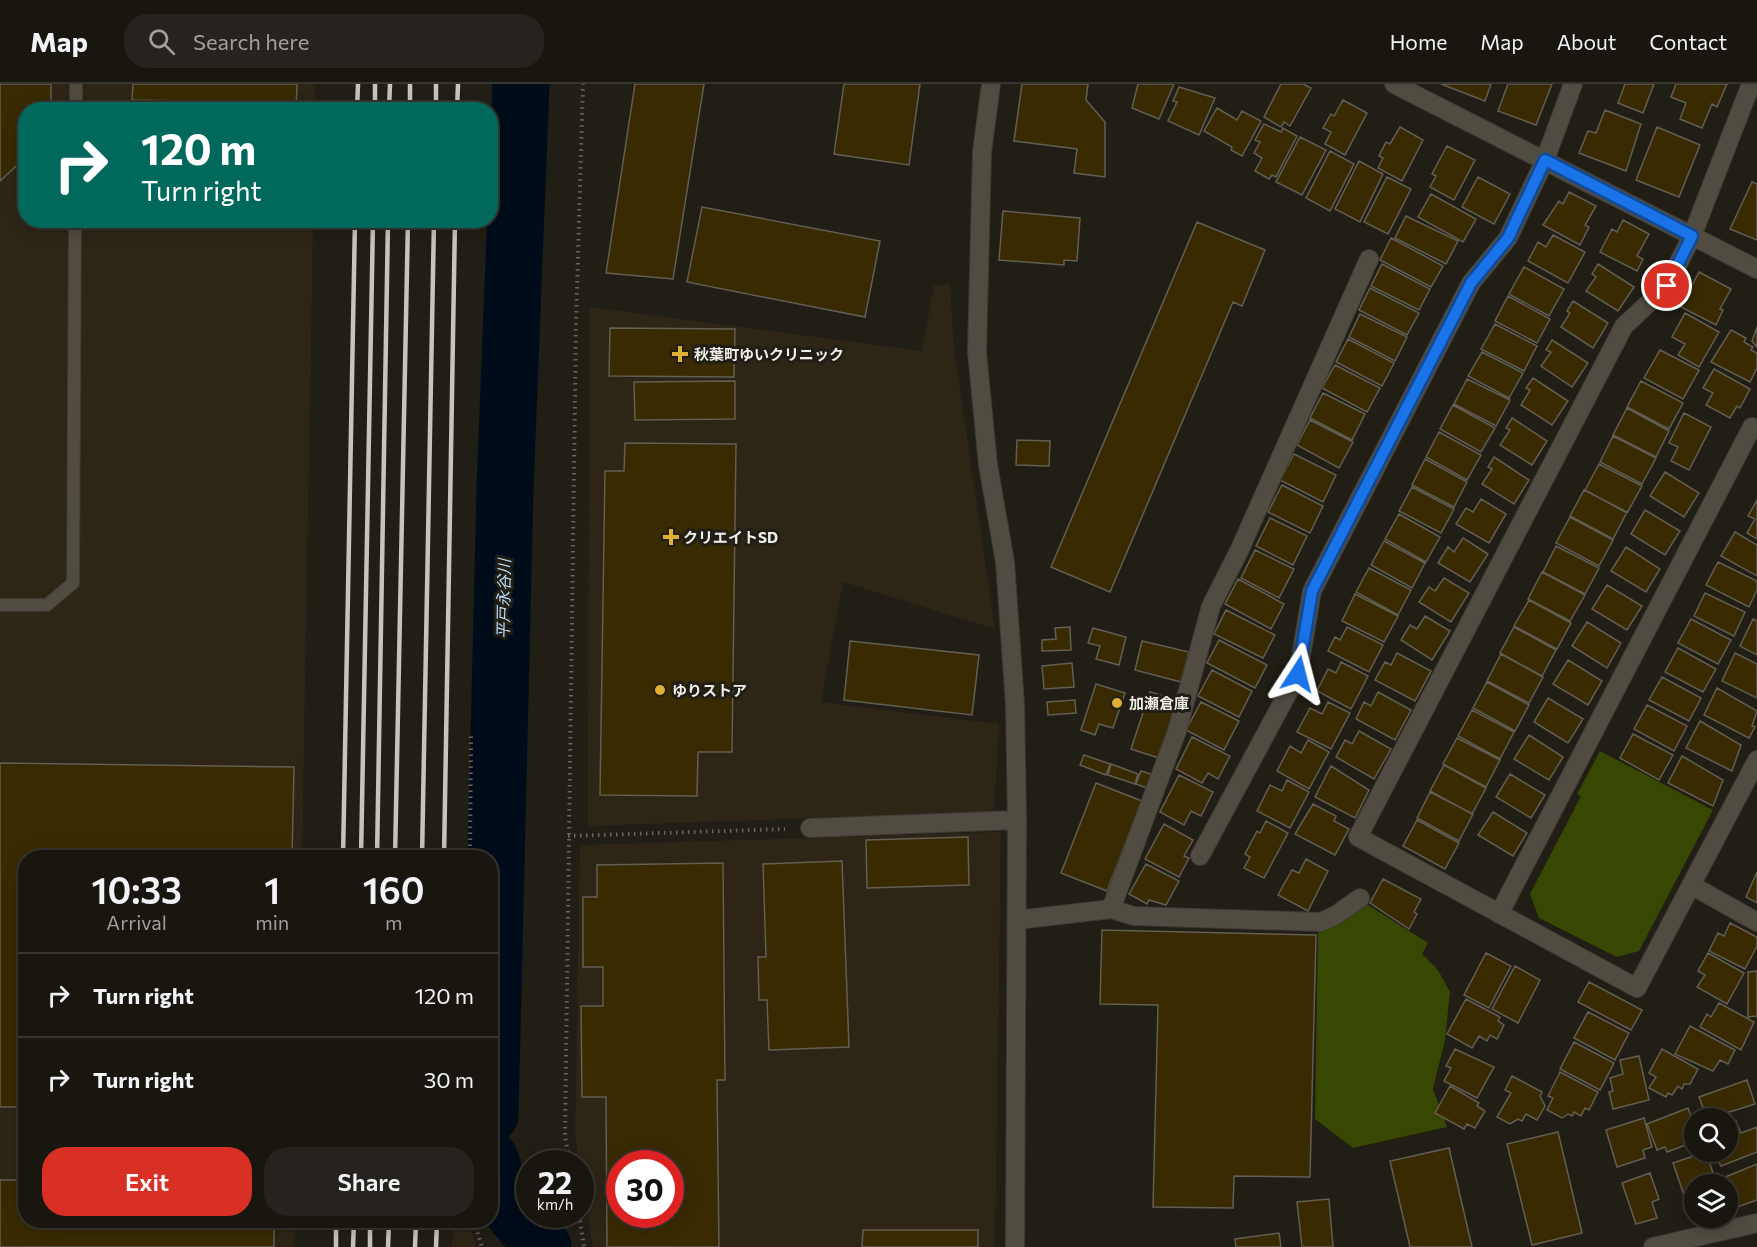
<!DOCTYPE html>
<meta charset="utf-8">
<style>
body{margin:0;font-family:Commissioner,"Noto Sans JP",sans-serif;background:#26231e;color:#f1f3f6;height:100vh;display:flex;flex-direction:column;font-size:22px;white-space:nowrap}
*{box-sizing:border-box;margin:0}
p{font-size:20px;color:#9f9f9f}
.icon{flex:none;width:33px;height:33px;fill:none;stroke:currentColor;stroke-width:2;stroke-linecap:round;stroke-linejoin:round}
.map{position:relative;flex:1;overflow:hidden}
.drawer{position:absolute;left:18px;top:766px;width:480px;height:378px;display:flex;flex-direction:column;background:#191610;border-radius:24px;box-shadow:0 3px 15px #0003,0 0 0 2px #373530}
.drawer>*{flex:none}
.banner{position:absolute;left:18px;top:18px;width:480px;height:126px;border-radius:24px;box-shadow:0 3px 15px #0003,0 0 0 2px #373530;background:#00695c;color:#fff;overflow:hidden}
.fabs{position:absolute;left:1684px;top:1024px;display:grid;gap:12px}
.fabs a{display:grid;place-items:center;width:54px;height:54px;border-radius:50%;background:#191610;box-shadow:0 3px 15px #0003,0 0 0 2px #373530;font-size:30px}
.speed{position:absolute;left:516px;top:1066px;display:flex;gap:12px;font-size:30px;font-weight:700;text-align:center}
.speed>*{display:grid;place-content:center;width:78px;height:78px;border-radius:50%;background:#191610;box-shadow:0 3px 15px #0003,0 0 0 2px #373530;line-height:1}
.speed small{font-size:15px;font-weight:400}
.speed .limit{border:9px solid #d22;background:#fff;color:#111}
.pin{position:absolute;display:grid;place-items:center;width:51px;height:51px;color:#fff;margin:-26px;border:3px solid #fff;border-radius:50%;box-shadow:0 2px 6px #0007}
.me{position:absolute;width:66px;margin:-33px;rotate:9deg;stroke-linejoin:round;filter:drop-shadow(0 0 4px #0008)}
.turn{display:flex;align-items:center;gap:21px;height:126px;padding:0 24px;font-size:27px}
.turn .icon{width:78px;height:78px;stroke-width:2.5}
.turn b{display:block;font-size:42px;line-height:51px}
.eta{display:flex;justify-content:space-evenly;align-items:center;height:102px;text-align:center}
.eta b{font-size:36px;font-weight:600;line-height:42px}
.action{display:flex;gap:12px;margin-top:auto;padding:12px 24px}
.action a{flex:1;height:69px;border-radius:24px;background:#d93025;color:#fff;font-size:24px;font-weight:600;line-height:69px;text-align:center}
.action a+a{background:#26231e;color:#f1f3f6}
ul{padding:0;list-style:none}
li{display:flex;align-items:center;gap:18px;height:84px;padding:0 24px;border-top:2px solid #373530}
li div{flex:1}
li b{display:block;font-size:22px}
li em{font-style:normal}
header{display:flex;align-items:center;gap:36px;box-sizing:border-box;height:84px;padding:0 30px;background:#191610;border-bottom:2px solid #373530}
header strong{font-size:28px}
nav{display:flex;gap:33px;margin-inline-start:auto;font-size:21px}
.search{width:420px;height:54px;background:#26231e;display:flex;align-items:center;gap:15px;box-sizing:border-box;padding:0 21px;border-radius:24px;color:#9f9f9f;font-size:22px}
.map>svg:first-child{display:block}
.built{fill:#2d2617;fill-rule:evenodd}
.green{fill:#384701}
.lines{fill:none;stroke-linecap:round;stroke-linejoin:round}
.river{stroke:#000c1a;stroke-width:57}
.building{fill:#392a02;stroke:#625e53;stroke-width:1.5;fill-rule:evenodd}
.service-casing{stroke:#3d3a34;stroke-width:14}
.minor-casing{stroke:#3d3a34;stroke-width:20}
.path{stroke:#68655d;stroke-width:4;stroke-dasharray:1.5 4.5;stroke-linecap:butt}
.service{stroke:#504c42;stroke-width:12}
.minor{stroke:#504c42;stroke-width:18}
.rail{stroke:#c6c4bd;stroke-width:4.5}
.route-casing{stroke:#114b97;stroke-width:15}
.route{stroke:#1a73e8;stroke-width:10}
.poi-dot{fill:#dfb034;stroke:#211e15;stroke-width:2}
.labels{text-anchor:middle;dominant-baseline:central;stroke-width:6;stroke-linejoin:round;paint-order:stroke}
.poi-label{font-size:15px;font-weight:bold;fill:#efede7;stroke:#211e15;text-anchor:start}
.water-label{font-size:16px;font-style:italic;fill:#bddcf9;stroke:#211e15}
</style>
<header>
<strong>Map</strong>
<div class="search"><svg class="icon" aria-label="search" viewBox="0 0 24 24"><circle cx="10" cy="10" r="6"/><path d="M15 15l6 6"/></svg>Search here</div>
<nav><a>Home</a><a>Map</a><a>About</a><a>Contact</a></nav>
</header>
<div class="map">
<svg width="1757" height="1163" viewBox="0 0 1757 1163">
<rect width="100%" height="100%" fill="#211e15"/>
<path class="built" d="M0,0H315V25L26,26V136L313,137L302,774H26V1137H295L294,1163H0Z
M950,200L954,265L995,545L843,498L821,618L999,640L994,728L588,742L589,223L922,267L934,201Z
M1001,748L995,1163H593L575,1050L580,761ZM620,1080H670V1131H620Z
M469,1137L476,1163H452L453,1139Z"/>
<path class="green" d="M1600,667L1713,726L1639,867L1617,873L1539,834L1530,810L1581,712L1577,710Z
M1365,819L1428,859L1422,870L1438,886L1450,908L1445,956L1433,1005L1447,1043L1353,1064L1315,1035L1318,845L1333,843Z"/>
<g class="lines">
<path class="river" d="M490,1031L505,405L521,0
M490,1075L502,1115L543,1163"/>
</g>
<path class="building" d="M0,0H51V26H26V73L0,97Z
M133,0H297L296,26H185V17L132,16Z
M635,0H704L673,195L606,189Z
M844,0H920L909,81L834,70Z
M1022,0H1088L1086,16L1105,38V93L1074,89L1077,65L1014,57Z
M1138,0H1174L1159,35L1132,24Z
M1281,0H1303L1311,4L1290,42L1284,38L1281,43L1264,33Z
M1441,0H1491L1485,17Z
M1508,0H1552L1536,41L1498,27Z
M1625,0H1654L1643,29L1618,19Z
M1676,0H1727L1717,23L1712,20L1702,44L1680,35L1686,19L1671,13Z
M1179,3L1215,14L1199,51L1168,37L1177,18L1173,17Z
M1343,16L1367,29L1345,71L1325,60L1331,48L1323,44L1331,30L1334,32Z
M1217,24L1237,36L1242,27L1261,37L1242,72L1231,66L1232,63L1204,47Z
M1605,26L1641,40L1626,87L1579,69L1588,47L1596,49Z
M1264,40L1281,48L1283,44L1297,52L1276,93L1272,91L1269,95L1255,87L1262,74L1254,69L1260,58L1255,56Z
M1400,43L1423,56L1402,97L1378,84L1383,74L1379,72L1386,58L1390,60Z
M1657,43L1700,61L1679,113L1636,96Z
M1300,53L1326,66L1302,111L1276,98Z
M1447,62L1475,76L1454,116L1430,103L1436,92L1432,90Z
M1330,67L1354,80L1330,127L1306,114Z
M1359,77L1383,90L1360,138L1335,125Z
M1387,93L1411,105L1388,150L1364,138Z
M1478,93L1510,110L1494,140L1462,123Z
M1752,98L1757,100V156L1730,145Z
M1569,108L1596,122L1585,141L1589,143L1580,161L1543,141L1559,117L1563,120Z
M1431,110L1476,135L1463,158L1418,133Z
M702,123L880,157L865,233L687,198Z
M1003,127L1080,134L1077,177L1064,176V181L999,176Z
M1406,132L1458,157L1446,180L1395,154Z
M1623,136L1649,150L1637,172L1643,175L1637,187L1600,168L1612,145L1617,148Z
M1197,138L1265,166L1242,222L1233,218L1110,508L1051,483Z
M1553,151L1585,168L1568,199L1528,177L1538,158L1546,163Z
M1391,154L1443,182L1431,203L1380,176Z
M1382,180L1430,205L1419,226L1371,202Z
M1598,180L1634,203L1618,227L1586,207L1596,193L1592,190Z
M1524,183L1564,205L1549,232L1509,210Z
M1699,188L1731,205L1720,225L1723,226L1716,241L1681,223Z
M1370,204L1419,229L1407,251L1359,226Z
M1508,212L1550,235L1537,259L1495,237Z
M1573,217L1608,239L1593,264L1561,243L1570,229L1567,227Z
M1685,229L1719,248L1699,283L1678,271L1685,260L1672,253Z
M1360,230L1407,253L1395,277L1349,253Z
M1495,240L1537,262L1524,287L1481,265Z
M1757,243V263L1752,257Z
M610,244L735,245L734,293L609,292Z
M1731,246L1746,254L1744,258L1753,263L1751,266L1757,269V284L1750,298L1711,278Z
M1348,255L1394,279L1382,302L1336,278Z
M1552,256L1588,279L1572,303L1541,282L1551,268L1546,266Z
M1660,266L1699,286L1683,315L1644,294Z
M1482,268L1523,289L1509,314L1468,292Z
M1335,281L1380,304L1367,328L1322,304Z
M1714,285L1750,305L1740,324L1737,322L1730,334L1706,321L1713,309L1703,304Z
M1533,294L1568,317L1552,341L1521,321L1530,306L1526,304Z
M1467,295L1510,316L1496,342L1454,320Z
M735,297V335L635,336L634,298Z
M1641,297L1683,319L1669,345L1627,323Z
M1323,309L1365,330L1352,356L1310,334Z
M1453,321L1495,344L1481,368L1440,345Z
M1627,324L1669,347L1656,373L1613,351Z
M1684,329L1711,343L1689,386L1671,377L1678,363L1669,359Z
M1512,334L1547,357L1532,381L1500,361L1510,346L1506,344Z
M1310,336L1353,358L1339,384L1297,361Z
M1439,348L1481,371L1467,396L1426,373Z
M1613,352L1656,374L1642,400L1600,378Z
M1017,356L1050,357L1049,382L1016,381Z
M625,359L736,360L732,668H698L697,712L600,711L605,387H624Z
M1294,370L1336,391L1323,418L1280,396Z
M1494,373L1529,396L1514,420L1482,400L1492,385L1488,383Z
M1425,375L1467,398L1454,423L1412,401Z
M1599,380L1642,402L1627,429L1585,406Z
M1665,388L1699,409L1684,433L1650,412Z
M1282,401L1323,422L1310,449L1268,428Z
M1412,403L1454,425L1441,449L1399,427Z
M1584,406L1627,428L1613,455L1570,432Z
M1481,415L1506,430L1489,459L1456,440L1466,424L1473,428Z
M1757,416V455L1747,449L1755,435L1748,432Z
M1645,426L1680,447L1665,471L1631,450Z
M1399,430L1440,453L1426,478L1385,455Z
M1570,433L1613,456L1599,482L1556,459Z
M1270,434L1307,452L1293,481L1256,462Z
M1735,448L1757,461V492L1721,472Z
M1463,454L1488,470L1470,498L1438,479L1448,463L1454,468Z
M1384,457L1425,479L1412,504L1371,481Z
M1556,462L1599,484L1585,510L1543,488Z
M1626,463L1660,485L1646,508L1611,487Z
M1255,466L1294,485L1279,514L1241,494Z
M1718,478L1757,497V506L1749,523L1706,501Z
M1369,484L1411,506L1398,531L1356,508Z
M1542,488L1585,511L1570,537L1528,515Z
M1444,494L1469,509L1451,538L1419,518L1429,503L1435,507Z
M1238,495L1284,520L1271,545L1225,520Z
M1607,501L1642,522L1627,546L1592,525Z
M1705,509L1745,528L1734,552L1694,532Z
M1355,510L1398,532L1384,558L1342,537Z
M1529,516L1571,539L1557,565L1514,542Z
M1226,526L1275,551L1263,574L1214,550Z
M1425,532L1450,547L1432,576L1401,556L1410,541L1417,545Z
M1691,535L1731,556L1718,580L1678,559Z
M1753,535L1757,537V571L1740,562Z
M1587,538L1621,559L1607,584L1572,562Z
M1070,543L1071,566L1042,567V556L1056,555L1055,544Z
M1347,543L1383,561L1369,588L1328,567L1335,553L1340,556Z
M1514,543L1556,566L1542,592L1500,569Z
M1093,544L1126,553L1119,581L1096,575L1100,562L1088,559Z
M1219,556L1267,581L1255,604L1207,579Z
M850,557L979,571L972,631L844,616Z
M1142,557L1189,568L1181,598L1135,586Z
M1678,564L1716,585L1703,608L1665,588Z
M1397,569L1431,587L1415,617L1375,596L1385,578L1391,581Z
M1735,569L1757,580V614L1722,597Z
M1501,570L1543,593L1529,619L1487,597Z
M1568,576L1602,597L1588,621L1553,600Z
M1341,578L1368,592L1351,625L1317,607L1328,585L1336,589Z
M1072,579L1074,603L1044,605L1042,582Z
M1212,586L1252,607L1239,633L1198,612Z
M1662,593L1701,614L1689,637L1649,616Z
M1487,598L1529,621L1515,647L1473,624Z
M1096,600L1125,609L1113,644L1099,640L1095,651L1081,646Z
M1717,604L1757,627L1752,642L1755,643L1749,654L1704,631Z
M1150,608L1178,616L1159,674L1131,665Z
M1378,608L1411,626L1395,656L1356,635L1364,618L1371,622Z
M1548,614L1583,635L1568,659L1534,638Z
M1075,616L1076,629L1048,631L1047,618Z
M1201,618L1239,637L1224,666L1186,646Z
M1328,618L1350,629L1331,665L1297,648L1310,624L1322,630Z
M1647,621L1687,642L1674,667L1634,645Z
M1472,626L1514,648L1500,675L1458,652Z
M1700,637L1741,661L1732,687L1686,664Z
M1359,647L1391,665L1374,695L1336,673L1345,656L1352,660Z
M1633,650L1673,671L1659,696L1620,674Z
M1529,651L1563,673L1549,696L1514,675Z
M1192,653L1230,672L1218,695L1208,689L1202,699L1176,685Z
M1457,654L1500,676L1486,703L1443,680Z
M1308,656L1329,668L1309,705L1277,687L1290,662L1301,669Z
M1084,671L1110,680L1106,691L1080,681Z
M1682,672L1723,696L1713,722L1668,699Z
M0,679L294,683L292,774H26V1023H0Z
M1111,680L1138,690L1135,700L1108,691Z
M1444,681L1486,704L1472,730L1430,707Z
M1331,682L1369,706L1355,734L1315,713Z
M1141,687L1151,690L1147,704L1136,700Z
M1510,690L1545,711L1531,734L1496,713Z
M1179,691L1213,708L1201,732L1191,727L1184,741L1160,728Z
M1287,696L1309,708L1290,744L1257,727L1270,701L1282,707Z
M1096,699L1142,717L1107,807L1061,789Z
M1430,708L1473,730L1459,757L1417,734Z
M1313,720L1336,732L1334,737L1349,745L1335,771L1295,750Z
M1493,728L1527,749L1513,772L1478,751Z
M1417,736L1459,759L1445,785L1403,762Z
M1266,737L1288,749L1264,794L1244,784L1250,773L1245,770L1257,747L1260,749Z
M1164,740L1193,756L1184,772L1189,774L1179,793L1145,775Z
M968,753L969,801L867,804L866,756Z
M1306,775L1328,787L1308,827L1278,811L1292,786L1299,789Z
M842,777L849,963L769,966L767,916H759L758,873H766L763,780Z
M723,779L725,996H717L719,1163H607L606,1013H582L581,922H603V883H583V813H597V781ZM620,1080H670V1131H620Z
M1146,780L1179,797L1166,821L1149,816L1147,820L1129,810Z
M1757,788V819L1746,813Z
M1383,795L1421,815L1414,828L1417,830L1409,845L1370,819Z
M1730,839L1757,853V862L1745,885L1709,867L1718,849L1724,852Z
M1102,846L1316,851L1310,1093L1234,1092L1233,1124L1153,1123L1158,921L1100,920Z
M1486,869L1511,882L1489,924L1464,911Z
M1708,869L1744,889L1727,920L1697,903L1705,891L1698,887Z
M1515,882L1540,896L1518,939L1492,925Z
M1757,887V932L1748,933V888Z
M1589,898L1642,926L1631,946L1578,918Z
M1466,915L1500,933L1498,937L1504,941L1497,955L1490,951L1487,957L1479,952L1472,964L1447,950Z
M1719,919L1754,938L1741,966L1700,943L1707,930L1711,933Z
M1588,928L1629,949L1615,976L1574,954Z
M1690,942L1735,966L1728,980L1720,976L1713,987L1675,970Z
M1574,958L1614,979L1600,1006L1560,985Z
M1455,965L1494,983L1477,1014L1444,997L1451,984L1446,982Z
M1662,965L1698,985L1690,1000H1684L1682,1005L1678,1002L1672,1011L1668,1009L1666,1013L1649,1004L1656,993L1649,989Z
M1639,972L1649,1016L1613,1025L1609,1008L1613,1007L1610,994L1623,990L1620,976Z
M1560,988L1598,1008L1589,1026L1585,1024L1581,1032L1574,1028L1572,1032L1568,1030L1562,1034L1547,1026L1553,1014L1548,1012Z
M1512,992L1542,1008L1540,1012L1545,1022L1537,1036L1526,1030L1522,1037L1518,1035L1510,1040L1497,1033L1511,1009L1505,1006Z
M1747,996L1755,1020L1707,1035L1699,1013Z
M1450,1002L1479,1019L1477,1022L1485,1027L1475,1044L1467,1040L1464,1045L1435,1029Z
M1688,1024L1695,1043V1053L1690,1055L1691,1059L1667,1068L1665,1063L1657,1066L1647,1040Z
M1644,1034L1652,1063L1643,1066L1645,1074L1617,1083L1606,1046Z
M1736,1037L1741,1049L1757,1043V1068L1721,1082L1713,1068H1728V1040Z
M1558,1048L1582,1149L1532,1161L1507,1060Z
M1449,1064L1472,1163H1410L1390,1077Z
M1706,1068L1717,1101H1695V1111L1685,1114L1673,1079Z
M1757,1080V1116L1729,1126L1728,1101H1720L1718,1096Z
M1650,1089L1659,1115L1652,1118L1657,1134L1636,1140L1622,1099Z
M0,1096H26V1137H274V1163H0Z
M1329,1115L1333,1163H1302L1297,1118Z
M863,1146H978V1163H862Z
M1279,1149L1281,1163H1236L1235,1155Z"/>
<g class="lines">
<g class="service-casing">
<path id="service" d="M76,26V0
M0,521H47L73,499L75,136"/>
</g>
<g class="minor-casing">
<path id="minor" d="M991,0L982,68L977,268L988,381L1005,478L1015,621L1017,736L1015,1163
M1394,0L1757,185
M1751,0L1692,152L1667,202L1624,242L1358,753L1637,904L1757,676
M810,744L1017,736
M1200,772L1298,590L1312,507L1471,199L1508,154L1545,76L1573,0
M1691,801L1757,838
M1111,825L1134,832L1321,838L1336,831L1360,814
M1499,830L1752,343
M1017,836L1111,825L1177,647L1211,522L1239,467L1369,175
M1653,1163L1757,1139"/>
</g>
<path class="path" d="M568,752L785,745
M470,774L471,650
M570,1080L565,1052L576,240L583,0
M579,1131L584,1163
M474,1137L482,1163"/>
<use href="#service" class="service"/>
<use href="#minor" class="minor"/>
<path class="rail" d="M357,26L358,0
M375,26V0
M389,26L390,0
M410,26V0
M436,26V0
M457,26L458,0
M343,774L355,136
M361,774L373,136
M377,774L388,136
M395,774L408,136
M422,774L434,136
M444,774L455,136
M336,1163V1137
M353,1163L354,1137
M370,1163V1137
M388,1163L389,1137
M415,1163L416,1137
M436,1163L437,1137"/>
</g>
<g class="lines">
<g class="route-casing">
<path id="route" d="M1298,590L1312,507L1471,199L1508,154L1545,76L1692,152L1667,202"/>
</g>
<use href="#route" class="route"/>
</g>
<g class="poi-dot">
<path d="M677 261h6v6h6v6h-6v6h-6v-6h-6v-6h6z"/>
<path d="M668 444h6v6h6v6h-6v6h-6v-6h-6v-6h6z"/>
<circle cx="660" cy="606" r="6"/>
<circle cx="1117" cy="619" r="6"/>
</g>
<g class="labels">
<g class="poi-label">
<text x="694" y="270">秋葉町ゆいクリニック</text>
<text x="683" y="453">クリエイトSD</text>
<text x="672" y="606">ゆりストア</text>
<text x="1129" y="619">加瀬倉庫</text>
</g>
<g class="water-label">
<text transform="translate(503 515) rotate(-89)">平戸永谷川</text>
</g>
</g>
</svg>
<div class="fabs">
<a><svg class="icon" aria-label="search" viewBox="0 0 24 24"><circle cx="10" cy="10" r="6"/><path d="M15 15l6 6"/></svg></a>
<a><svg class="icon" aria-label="layers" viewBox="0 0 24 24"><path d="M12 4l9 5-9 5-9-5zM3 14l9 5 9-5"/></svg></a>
</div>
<div class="speed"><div>22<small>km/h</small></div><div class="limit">30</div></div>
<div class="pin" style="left:1667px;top:202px;background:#d93025"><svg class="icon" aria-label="arrive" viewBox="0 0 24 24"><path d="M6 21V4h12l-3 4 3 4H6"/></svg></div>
<svg class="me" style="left:1298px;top:590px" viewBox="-20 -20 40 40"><path d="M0-17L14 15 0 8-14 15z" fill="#1a73e8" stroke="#fff" stroke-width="4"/></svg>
<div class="banner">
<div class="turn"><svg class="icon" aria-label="right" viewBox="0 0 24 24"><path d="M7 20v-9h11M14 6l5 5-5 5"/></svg><div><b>120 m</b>Turn right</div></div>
</div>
<section class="drawer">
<div class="eta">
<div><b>10:33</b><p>Arrival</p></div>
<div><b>1</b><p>min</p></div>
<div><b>160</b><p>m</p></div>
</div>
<ul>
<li><svg class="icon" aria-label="right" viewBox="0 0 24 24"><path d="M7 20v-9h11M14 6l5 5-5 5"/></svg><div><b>Turn right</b></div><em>120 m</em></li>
<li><svg class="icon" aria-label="right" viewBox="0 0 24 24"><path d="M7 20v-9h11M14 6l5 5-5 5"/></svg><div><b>Turn right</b></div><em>30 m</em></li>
</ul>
<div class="action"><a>Exit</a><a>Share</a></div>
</section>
</div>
